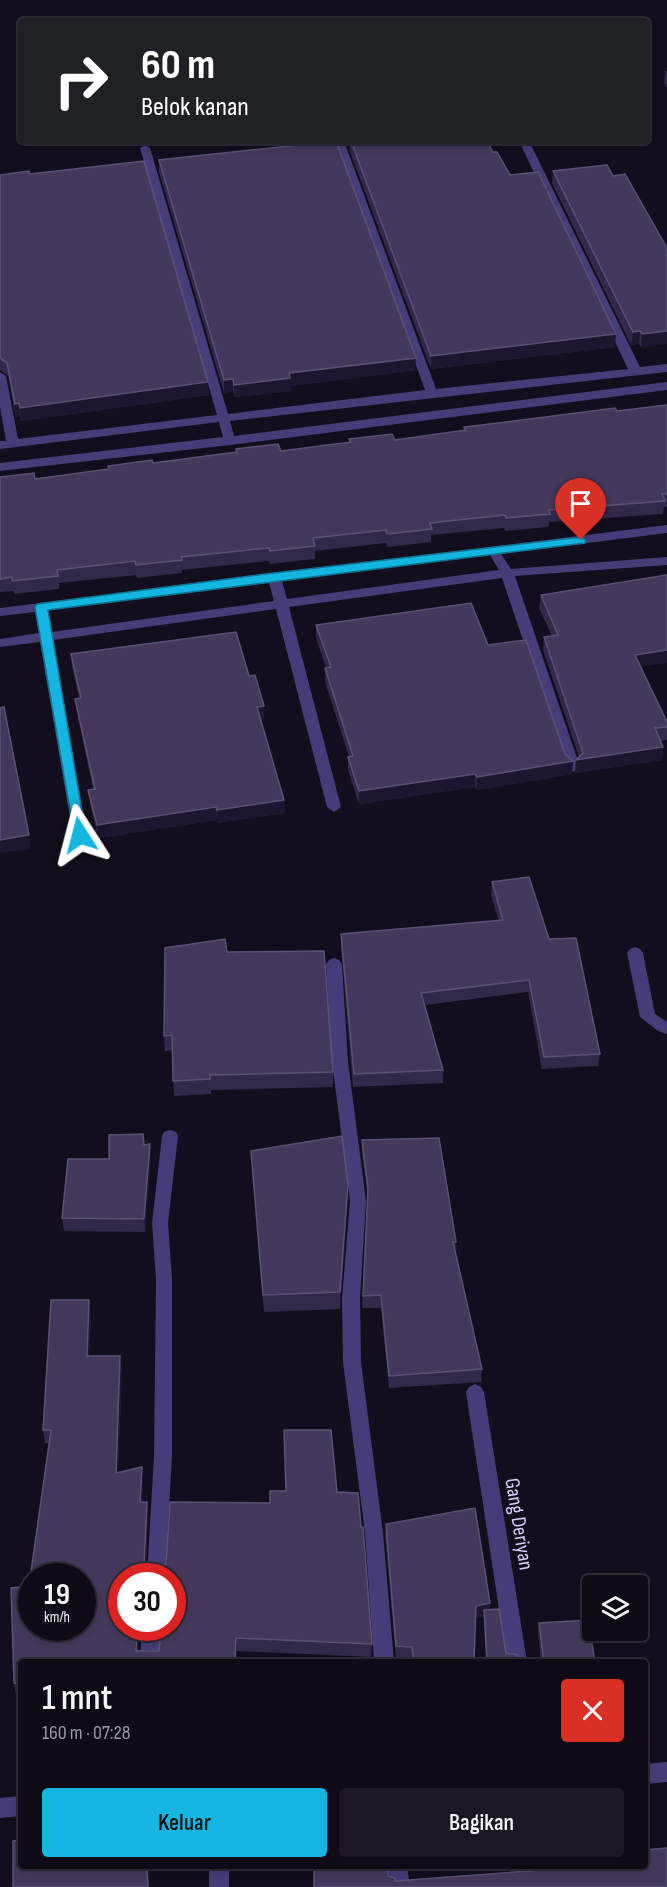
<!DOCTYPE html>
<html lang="id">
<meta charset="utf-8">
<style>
body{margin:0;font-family:"Sofia Sans Condensed",sans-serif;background:#1c1823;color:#f1f3f6;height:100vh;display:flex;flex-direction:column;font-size:22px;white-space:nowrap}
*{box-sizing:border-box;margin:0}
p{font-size:20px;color:#9b9aa1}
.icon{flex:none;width:33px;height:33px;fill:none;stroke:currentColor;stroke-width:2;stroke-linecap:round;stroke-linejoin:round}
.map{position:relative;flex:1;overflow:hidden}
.panel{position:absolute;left:18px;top:1659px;width:630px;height:210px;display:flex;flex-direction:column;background:#0e0a16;border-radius:6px;box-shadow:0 3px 9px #0003,0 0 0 2px #2e2b35}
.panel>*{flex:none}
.guide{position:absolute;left:18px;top:18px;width:632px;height:126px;border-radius:6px;box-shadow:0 3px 9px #0003,0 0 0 2px #2e2b35;background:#202124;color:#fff;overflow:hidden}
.controls{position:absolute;left:582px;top:1575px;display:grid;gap:12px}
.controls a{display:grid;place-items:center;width:66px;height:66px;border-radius:6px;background:#0e0a16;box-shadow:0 3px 9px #0003,0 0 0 2px #2e2b35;font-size:30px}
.speed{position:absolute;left:18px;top:1563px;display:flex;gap:12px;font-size:30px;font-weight:700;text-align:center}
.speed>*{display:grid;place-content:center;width:78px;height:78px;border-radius:50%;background:#0e0a16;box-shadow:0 3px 9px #0003,0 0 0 2px #2e2b35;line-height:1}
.speed small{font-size:15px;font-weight:400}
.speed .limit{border:9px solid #d22;background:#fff;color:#111}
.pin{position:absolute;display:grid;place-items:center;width:51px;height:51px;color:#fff;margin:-62px -26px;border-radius:50% 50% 50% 0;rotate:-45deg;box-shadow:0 0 6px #0007}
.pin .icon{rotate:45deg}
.me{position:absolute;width:66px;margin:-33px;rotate:351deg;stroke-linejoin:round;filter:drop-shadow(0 0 4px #0008)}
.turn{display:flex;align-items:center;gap:21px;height:126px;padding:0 24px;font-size:27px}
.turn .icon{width:78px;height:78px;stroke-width:2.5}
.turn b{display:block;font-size:42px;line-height:51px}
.round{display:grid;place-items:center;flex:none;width:63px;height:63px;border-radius:6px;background:#1c1823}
.summary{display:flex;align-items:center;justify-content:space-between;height:102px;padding:0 24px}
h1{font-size:36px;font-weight:600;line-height:45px}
.cta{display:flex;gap:12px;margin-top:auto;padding:12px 24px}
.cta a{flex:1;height:69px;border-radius:6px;background:#14b6e1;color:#111;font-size:24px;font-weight:600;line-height:69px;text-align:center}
.cta a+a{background:#1c1823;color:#f1f3f6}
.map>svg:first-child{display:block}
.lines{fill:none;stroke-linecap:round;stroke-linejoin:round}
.minor{fill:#463d78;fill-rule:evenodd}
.wall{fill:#322849;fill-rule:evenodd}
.shaded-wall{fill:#1e1630}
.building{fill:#44395c;stroke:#5b5175;stroke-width:1.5;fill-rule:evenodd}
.route{fill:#14b6e1;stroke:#0d7692;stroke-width:1.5}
.labels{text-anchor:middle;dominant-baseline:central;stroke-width:4.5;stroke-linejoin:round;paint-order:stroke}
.near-street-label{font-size:21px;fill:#d8cefb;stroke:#120e1d}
</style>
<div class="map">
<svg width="667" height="1887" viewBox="0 0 667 1887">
<rect width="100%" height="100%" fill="#120e1d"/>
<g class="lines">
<path class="minor" d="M340,141L345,144L436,389L628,369L519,141H529L640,367L667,364V372L230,421L234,436L667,382V390L230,445L0,471V463L223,437L219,422L0,449V441H6L0,407V372L6,376L18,439L217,415L140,148L145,145L150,148L228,414L425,390L335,144Z
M667,525V533L501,554L511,569L667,557V565L515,576L580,767L573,772L566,767L502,578L289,607L341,807L334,812L327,807L276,609L53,640L87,835L80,840L73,835L40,642L0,647V639L39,633L35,612L0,616V608L269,575L274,572L279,573ZM490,555L499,570L287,599L282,581ZM269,583L274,601L52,632L48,610Z
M635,947L640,949L643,953L655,1014L667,1022V1034L658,1031L640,1017L627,953L630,949Z
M334,958L339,960L342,964L348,1062L366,1201L360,1299L361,1362L383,1533L394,1662H374L365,1533L343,1362L342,1299L350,1201L332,1062L326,964L329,960Z
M170,1130L176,1132L178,1136L168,1223L172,1279V1456L165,1576H147L154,1456L156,1279L152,1223L162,1136L164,1132Z
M475,1384L481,1387L484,1392L527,1662H507L466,1392L469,1387Z
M143,1628H161L159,1662H139Z
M667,1762V1782L645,1784V1764Z
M21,1796V1816L0,1818V1798Z
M209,1866H229V1887H209Z
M387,1866H407L410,1887H390Z"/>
</g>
<path class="wall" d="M665,71H667V88L664,83Z
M350,141H487L493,152L510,175L615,347L431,369L350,152Z
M159,160L415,370L291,386V391L235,397L233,391L224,393L159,172Z
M553,171L613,176L667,248L641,347L639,344L631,345L552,183Z
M30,174L209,395L21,421L20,416L16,417L8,376L0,370V175Z
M667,405V507H664L663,514L549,522V527L505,531L504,528L431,535V542L387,547L386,543L315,551V559L270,564L269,561L182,570V573L137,578L136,575L59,583V589L14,594V591L0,592V477L35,479L109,469L108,466L153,463L236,453V449L281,451L349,443V439L395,440L464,431V427L617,411Z
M541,595L641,667L667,722V740L661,741L663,747L662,760L575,773L576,760L579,757L543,650L544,637L552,636L539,608Z
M316,625L488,645L565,754L573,761L572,774L476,790L475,787L359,804L348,770V757H349L325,682V668H326L316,638Z
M71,654L249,676L264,706V719L261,720L284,800L285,813L217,823V820L98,838L90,803L88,790L93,789L77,712L75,699L79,698L72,667Z
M492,882L549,939L600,1054L598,1066L542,1069L528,992L425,1005L443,1070V1083L353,1087L341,947V934L499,921L491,895Z
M227,952L333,1072V1087L211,1090V1094L174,1096L172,1050L165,1051L164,1036Z
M362,1140L456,1242L455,1252L482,1369L481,1382L389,1388L381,1308H362L368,1199L362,1153Z
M150,1144L151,1157L145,1232L64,1231L62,1218L109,1159L144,1145Z
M251,1151L348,1201L340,1309L264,1312Z
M91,1313L89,1356L122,1369L118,1472L143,1480L142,1502H147L148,1515L146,1565L164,1566L270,1503L337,1492L372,1644L371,1657L237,1651L236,1662H21V1695L16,1696L14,1683L29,1586L49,1443H45L43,1430ZM122,1576H172L159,1651H139Z
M386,1524L490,1603L489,1609L506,1653L519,1662H486L484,1616L475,1618L474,1662H412L411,1659L396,1658L385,1536Z
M539,1623L595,1662H541L538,1633Z"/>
<path class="shaded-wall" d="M640,331L639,344L631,345L633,332Z
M667,331V344L641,347L642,334Z
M616,334L615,347L431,369V356Z
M416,358L415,370L291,386V391L235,397L234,385L289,373Z
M233,379V391L224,393V380Z
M208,382L209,395L21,421L20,408Z
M19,403L20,416L16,417L15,404Z
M667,650V663L633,668L635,655Z
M264,706V719L257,720V707Z
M663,747L662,760L575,773L576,760Z
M573,761L572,774L476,790L477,777Z
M475,774V787L359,804V791Z
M284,800L285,813L217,823V810Z
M216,807L217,820L98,838L97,825Z
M29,835L31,849L0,853V840Z
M150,1144L151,1157L145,1232L144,1219Z
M348,1184V1201L340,1309V1292Z
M89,1300L91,1313L88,1369L87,1356Z
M120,1356L122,1369L117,1486L116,1473Z
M142,1467L143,1480L141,1515L140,1502Z
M147,1502L148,1515L145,1576L144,1565Z
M490,1603L489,1615L484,1610V1616L475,1618L476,1606Z
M138,1628H141L137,1662L136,1651Z
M236,1638L237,1651L236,1662H235Z
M147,1866H149V1887H148Z"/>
<path class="building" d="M336,141L416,358L289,373L290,378L234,385L233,379L224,380L159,160Z
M351,141H487L493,152H497L510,175L538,172L616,334L431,356Z
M144,161L208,382L20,408L19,403L15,404L7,363L0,358V175L29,171L30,174Z
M607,165L613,176L625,174L667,248V255H666L667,256V331L642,334L640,331L633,332L553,171Z
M667,405V494H662L665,501L548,510L550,514L506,518L505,515L430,523L432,529L387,534L386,530L313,538L315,546L270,551L269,548L181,557L182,560L136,565L135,561L57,570L58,576L12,581V577L0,579V477L34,473L35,479L109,469L108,466L152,460L153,463L237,452L236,449L278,444L281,451L351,442L349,439L392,434L395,440L466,430L464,427L506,422L615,408L617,411Z
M667,575V650L635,655L667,722V727L655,728L663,747L576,760L583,753L544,637L558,635L541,595Z
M471,603L488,645L526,640L565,754L573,761L477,777L475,774L359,791L348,757L353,756L325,668L331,667L316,625Z
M236,632L249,676L255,675L264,706L257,707L284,800L217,810L216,807L97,825L88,790L95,789L75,699L81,698L71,654Z
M4,707L29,835L0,840V708Z
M529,877L549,939L576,938L600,1054L544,1057L529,980L421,993L443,1070L354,1074L341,934L503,920L492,882Z
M225,939L227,952L324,951L333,1072L210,1075V1079L173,1081L172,1035L164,1036L165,948Z
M143,1134L144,1145L150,1144L144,1219L62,1218L68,1159H109V1135Z
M342,1136L348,1184L340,1292L263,1295L251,1151Z
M439,1138L456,1242H453L482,1369L389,1376L381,1295L363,1296L368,1188L362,1140Z
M51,1300H89L87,1356H120L116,1473L142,1467L140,1502H147L144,1565L164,1566L166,1563L170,1502L270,1503V1491H286L284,1430H331L337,1492L358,1493L361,1527H363L372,1644L236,1638L235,1661L21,1662V1683H14L11,1588L29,1586L51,1430H43ZM32,1576H82V1628H32ZM122,1576H172V1628H161L159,1651H136L138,1628H122Z
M475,1508L490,1603L476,1606L474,1662H414L412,1647L396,1646L386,1524Z
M499,1609L506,1653L518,1655L519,1662H487L484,1610Z
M588,1620L595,1662H544L539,1623Z
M21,1840V1866H147L148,1887H13V1841Z
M667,1848V1887H314V1866H387L388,1876L395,1878V1881L569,1868V1866H645V1850Z"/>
<path class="route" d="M581,537L586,540L585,543L48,610L86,835L80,840L75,839L35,607L37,604L274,573Z"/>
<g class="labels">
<g class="near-street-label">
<text transform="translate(519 1524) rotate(81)">Gang Deriyan</text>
</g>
</g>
</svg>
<div class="controls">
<a><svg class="icon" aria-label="layers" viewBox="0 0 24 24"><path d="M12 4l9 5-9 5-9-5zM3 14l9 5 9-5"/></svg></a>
</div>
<div class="speed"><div>19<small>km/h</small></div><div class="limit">30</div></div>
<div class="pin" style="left:581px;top:540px;background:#d93025"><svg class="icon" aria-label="arrive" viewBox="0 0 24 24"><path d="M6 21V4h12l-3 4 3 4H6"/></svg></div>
<svg class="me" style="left:80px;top:835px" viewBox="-20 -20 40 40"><path d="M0-17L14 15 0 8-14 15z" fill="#14b6e1" stroke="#fff" stroke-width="4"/></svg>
<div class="guide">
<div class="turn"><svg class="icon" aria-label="right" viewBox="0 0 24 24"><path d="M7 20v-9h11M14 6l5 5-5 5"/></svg><div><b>60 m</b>Belok kanan</div></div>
</div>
<section class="panel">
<div class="summary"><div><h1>1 mnt</h1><p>160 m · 07:28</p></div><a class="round" style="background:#d93025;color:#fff"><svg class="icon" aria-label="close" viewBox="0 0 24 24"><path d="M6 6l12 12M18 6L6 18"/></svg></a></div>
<div class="cta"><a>Keluar</a><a>Bagikan</a></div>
</section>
</div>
